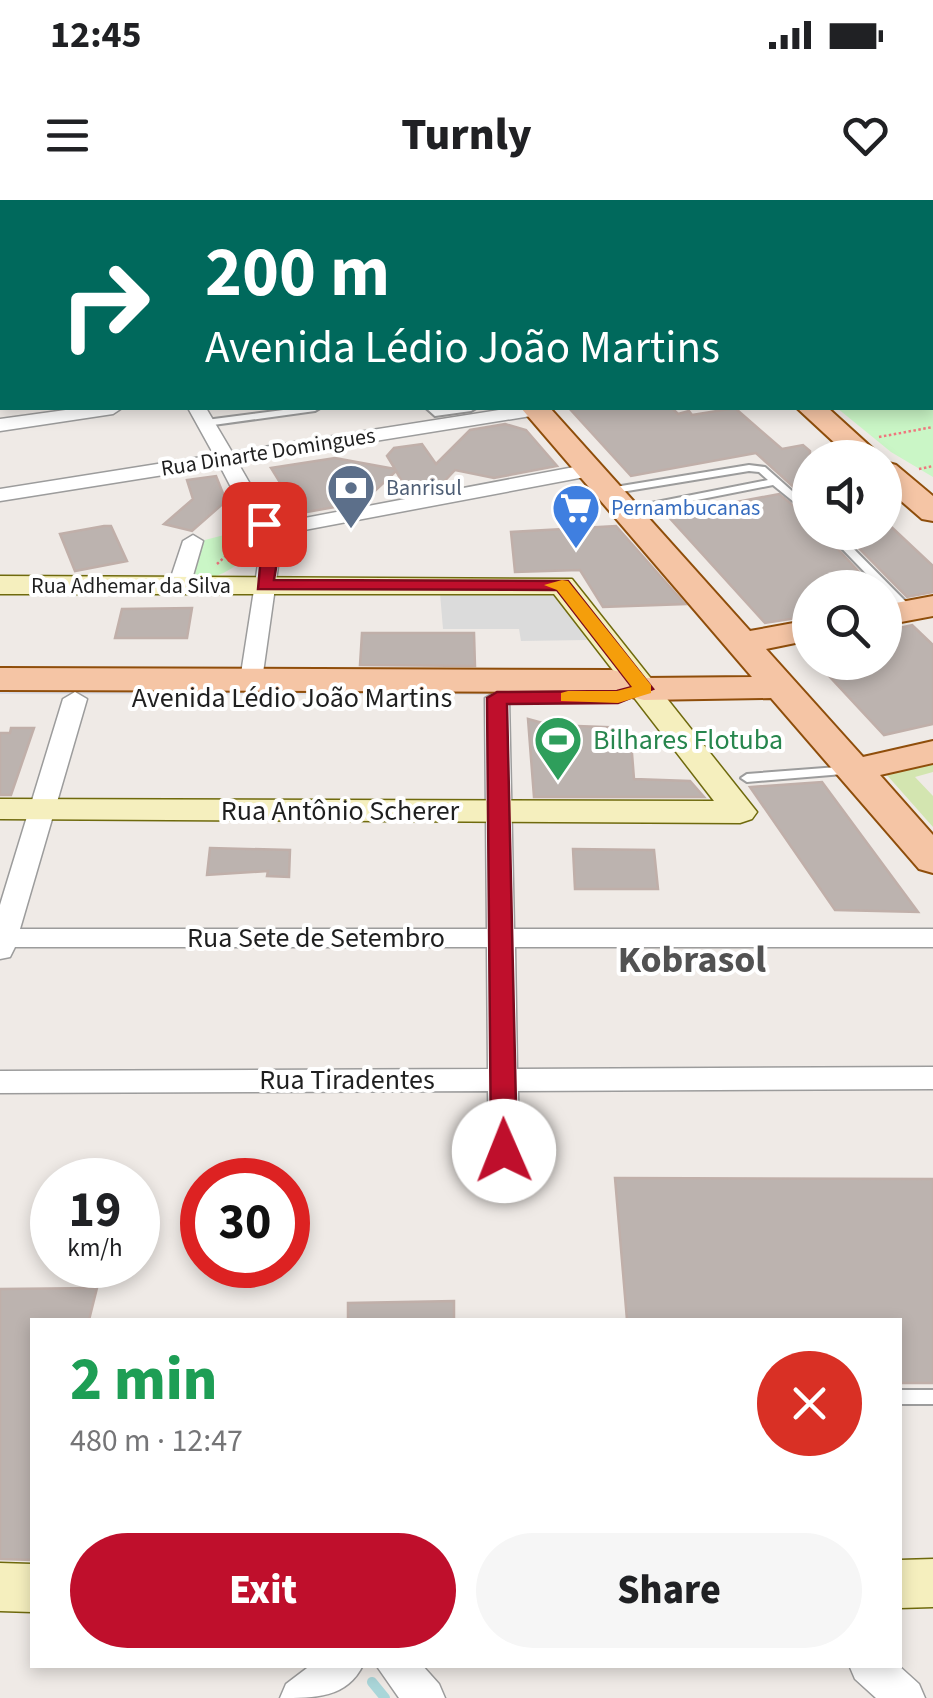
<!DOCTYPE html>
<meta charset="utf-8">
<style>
body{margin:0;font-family:"Source Sans 3",sans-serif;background:#f6f6f6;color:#202124;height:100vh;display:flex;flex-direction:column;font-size:38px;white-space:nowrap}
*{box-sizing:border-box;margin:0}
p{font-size:32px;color:#757577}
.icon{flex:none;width:55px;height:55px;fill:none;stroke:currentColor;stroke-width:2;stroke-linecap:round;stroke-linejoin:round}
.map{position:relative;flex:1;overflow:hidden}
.sheet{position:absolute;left:30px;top:1118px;width:872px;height:350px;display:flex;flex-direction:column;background:#fff;border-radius:0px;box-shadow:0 5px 15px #0003}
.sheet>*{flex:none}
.top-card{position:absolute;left:0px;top:0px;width:935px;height:210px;box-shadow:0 5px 15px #0003;background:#00695c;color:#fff;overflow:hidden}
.controls{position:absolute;left:792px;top:240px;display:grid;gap:20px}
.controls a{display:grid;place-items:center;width:110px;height:110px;border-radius:50%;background:#fff;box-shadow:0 5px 15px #0003;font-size:50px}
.speed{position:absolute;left:30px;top:958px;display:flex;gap:20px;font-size:50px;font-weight:700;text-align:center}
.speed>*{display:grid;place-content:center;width:130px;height:130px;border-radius:50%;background:#fff;box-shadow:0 5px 15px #0003;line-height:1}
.speed small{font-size:25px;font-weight:400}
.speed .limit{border:15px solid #d22;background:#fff;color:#111}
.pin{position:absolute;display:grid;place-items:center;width:85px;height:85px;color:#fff;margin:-42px;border-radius:20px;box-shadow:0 5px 15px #0006}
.me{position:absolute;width:110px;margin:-55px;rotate:359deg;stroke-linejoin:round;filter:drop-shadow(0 0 8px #0008)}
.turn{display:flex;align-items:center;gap:35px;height:210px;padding:0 40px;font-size:45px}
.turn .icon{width:130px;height:130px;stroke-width:2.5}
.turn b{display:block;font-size:70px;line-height:85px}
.round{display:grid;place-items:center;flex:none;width:105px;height:105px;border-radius:52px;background:#f6f6f6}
.head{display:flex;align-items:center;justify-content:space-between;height:170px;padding:0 40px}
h1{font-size:60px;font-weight:800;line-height:75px;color:#1e9e55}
.primary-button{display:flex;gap:20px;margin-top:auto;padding:20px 40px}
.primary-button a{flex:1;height:115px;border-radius:60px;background:#bf0f2c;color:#fff;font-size:40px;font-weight:800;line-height:115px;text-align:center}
.primary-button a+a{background:#f6f6f6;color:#202124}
.status{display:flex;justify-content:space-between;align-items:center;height:70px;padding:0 50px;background:#fff;direction:ltr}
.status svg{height:28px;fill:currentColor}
header{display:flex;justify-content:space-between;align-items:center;height:130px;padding:0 40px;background:#fff;font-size:45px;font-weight:800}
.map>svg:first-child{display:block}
.grass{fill:#d3e5b0}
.park{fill:#caf6c6}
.parking{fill:#dbdbdb}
.plaza{fill:#dadce5}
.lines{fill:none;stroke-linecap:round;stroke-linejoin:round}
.stream{stroke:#aad6d9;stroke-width:10}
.building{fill:#bcb3af;stroke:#c0afa9;stroke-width:2.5}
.lane-casing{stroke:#9c9c9c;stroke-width:4}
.street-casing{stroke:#9c9c9c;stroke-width:3}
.secondary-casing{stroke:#6f6a0d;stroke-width:3}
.primary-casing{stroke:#8f4e0b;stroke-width:4}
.path{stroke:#f0767e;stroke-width:2.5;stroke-dasharray:2.5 2.5;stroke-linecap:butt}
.lane{fill:#fff;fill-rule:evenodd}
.street{fill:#fff;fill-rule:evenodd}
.secondary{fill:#f5efbe;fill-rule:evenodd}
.primary{fill:#f5c5a5;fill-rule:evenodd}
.route{fill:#bf0f2c;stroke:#7c0a1d;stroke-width:2.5}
.slow{fill:#f59e0b}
.labels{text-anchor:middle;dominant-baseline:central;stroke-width:8;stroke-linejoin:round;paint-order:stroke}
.far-street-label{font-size:22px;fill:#1f1f1f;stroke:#fff}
.far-service-label{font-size:22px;fill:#4e5e75;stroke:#fff;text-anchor:start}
.far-shop-label{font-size:22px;fill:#366cbe;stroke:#fff;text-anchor:start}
.street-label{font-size:28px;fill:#1f1f1f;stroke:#fff}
.leisure-label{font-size:28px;fill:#27864d;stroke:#fff;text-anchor:start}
.district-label{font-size:38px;font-weight:bold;fill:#525252;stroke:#fff}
</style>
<div class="status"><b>12:45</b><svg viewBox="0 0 49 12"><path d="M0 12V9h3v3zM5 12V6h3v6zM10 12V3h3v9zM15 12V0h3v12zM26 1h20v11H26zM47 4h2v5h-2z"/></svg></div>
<header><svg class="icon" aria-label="menu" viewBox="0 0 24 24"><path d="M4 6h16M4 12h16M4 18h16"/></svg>Turnly<svg class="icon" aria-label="heart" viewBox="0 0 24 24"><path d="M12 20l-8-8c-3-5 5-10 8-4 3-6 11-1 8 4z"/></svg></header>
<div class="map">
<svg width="933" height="1498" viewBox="0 0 933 1498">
<rect width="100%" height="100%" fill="#efeae6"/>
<path class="grass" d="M933,560V572L915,577L933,596V627L886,574Z"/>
<path class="park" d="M589,0H933V277L891,252L837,208H932V2Z
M255,327L259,341C240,366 222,380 189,380L201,341Z"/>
<path class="parking" d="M440,393L556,394L587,440L521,441L519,429H443Z"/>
<path class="plaza" d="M0,481L614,490L609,495L0,494Z"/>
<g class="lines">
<path class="stream" d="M372,1482L385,1498"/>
</g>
<path class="building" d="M569,208H672L678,214L689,211L692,215L735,208L782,249L803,245L810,251V302L756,253L631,276Z
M505,224L526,230L557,266L494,278L455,270L437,289L409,294L396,271L363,302L307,312L297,310L271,268L335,258L395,269L387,256L394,248L422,244L436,264L470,230Z
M216,276L226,301L192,331L164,324L193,299L187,280Z
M779,294L810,319V332H822L874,388H810V416L765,423L667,315Z
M885,321L933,366V392L907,397L843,332H885Z
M104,326H111L127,361L75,371L60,334Z
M616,326L685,404L603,407L580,370L515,372L511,332Z
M192,408L187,438H115L122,409Z
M912,425L933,445V524L884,535L816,462H885V431Z
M362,433H474L475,466L360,465Z
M528,519L550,525L630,528L634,579L690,581L704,597H534Z
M11,528H34L11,595H0V533H10Z
M822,582L918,712L835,710L750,587Z
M210,648L290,650L289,677L267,676L268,671L207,675Z
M573,649L654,650L658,689H575Z
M615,978L933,979V1183H900V1120H627Z
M97,1088L89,1120H32V1360L0,1359V1089Z
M454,1101V1120H348V1103Z"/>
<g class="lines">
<g class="lane-casing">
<path id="lane" d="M466,0H490L484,2H466Z
M299,208H320L315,211L206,226L201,223L206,220Z
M426,208H435L437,210L476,208L471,211L435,216Z
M749,265L765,267L810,307V315L773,285L626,314L621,311L626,308L768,280L759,272L749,271L609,294L604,291L609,288Z
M826,332H837L913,409V413H905L885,393V388H880Z
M851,566L855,567L857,570L855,573L747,582L741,578L747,574Z
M900,1190H933V1204H900Z"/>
</g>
<g class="street-casing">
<path id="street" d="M71,0H86L87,2H72Z
M0,10L2,11V19L0,20Z
M0,73H2V83H0Z
M0,144H2V154H0Z
M80,208H122L113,214L0,231V219Z
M188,208H206L232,252L512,208L546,209L537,215L238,263L273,324L590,264L600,270L590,276L278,335L281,345L262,480L251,487L240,480L261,345L220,266L0,301V289L214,255Z
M193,335L203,341L190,386L179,392L171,391L168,386L183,341Z
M497,491L509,498L514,729H933V747H515L517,869L933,867V889L518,891L519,951L515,959L504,963L493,959L489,951L488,891L0,893V871L488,869L487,747H15L10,757L0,759V705L63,499L75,492L87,499L20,729H487L485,498Z
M311,1465H363C347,1498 315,1498 280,1498L286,1484Z
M376,1465H422L439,1484L445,1498H399Z
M849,1465H898L919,1484L925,1498H876L855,1479Z"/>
</g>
<g class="secondary-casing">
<path id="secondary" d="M0,376L572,379L757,612L752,619L740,623L0,619V599L714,601L554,394H0Z
M933,1359V1407L900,1408V1360Z
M0,1363L32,1364V1412L0,1411Z"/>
</g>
<g class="primary-casing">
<path id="primary" d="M342,0H365L366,2H343Z
M558,0H582L583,2H559Z
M521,208H550L750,431L810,420V440L766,449L863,557L933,541V563L880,575L933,635V673L919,669L771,498L644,500L612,492L0,490V468L612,470L644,478L752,477Z
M797,208H828L883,258H851Z
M885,262L896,265L933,296V321L922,319L885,287Z
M933,396V416L885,425V405Z"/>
</g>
<path class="path" d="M738,0L742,2
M778,0L790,2
M689,2L706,0
M822,2L838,0
M879,237L933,227
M919,269L933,266
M217,364L243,340"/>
<use href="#lane" class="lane"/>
<use href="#street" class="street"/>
<use href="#secondary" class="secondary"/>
<use href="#primary" class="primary"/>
</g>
<path class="route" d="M264,318C286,329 277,360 274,380L568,381L653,489L618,503L507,504L517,951L513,958H495L491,951L487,498L497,492L617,491L632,487L557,390L258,389L262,345L255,324Z"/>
<path class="slow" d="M562,380L568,381L651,485V493L618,503L561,501V493L568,491H617L632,487L557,390L544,385Z"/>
<defs>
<g id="bank-pin" transform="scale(2.5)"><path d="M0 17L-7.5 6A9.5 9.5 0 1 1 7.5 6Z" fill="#5c6f8a" stroke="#fff"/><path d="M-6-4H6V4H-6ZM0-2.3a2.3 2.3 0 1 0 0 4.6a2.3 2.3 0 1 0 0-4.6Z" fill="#fff"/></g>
<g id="supermarket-pin" transform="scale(2.5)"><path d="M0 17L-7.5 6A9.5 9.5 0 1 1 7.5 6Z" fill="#3f7fe0" stroke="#fff"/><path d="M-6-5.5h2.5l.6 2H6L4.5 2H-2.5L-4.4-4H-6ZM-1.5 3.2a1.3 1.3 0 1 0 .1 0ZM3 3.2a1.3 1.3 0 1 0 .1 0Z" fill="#fff"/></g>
<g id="stadium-pin" transform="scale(2.5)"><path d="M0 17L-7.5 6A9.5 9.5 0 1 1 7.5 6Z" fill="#2e9e5b" stroke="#fff"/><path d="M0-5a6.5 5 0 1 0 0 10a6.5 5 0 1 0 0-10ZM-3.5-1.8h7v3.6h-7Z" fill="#fff"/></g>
</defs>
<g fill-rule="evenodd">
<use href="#bank-pin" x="351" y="288"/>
<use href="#supermarket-pin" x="576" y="308"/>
<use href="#stadium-pin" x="558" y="540"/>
</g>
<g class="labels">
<g class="far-street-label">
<text transform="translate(268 252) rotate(-9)">Rua Dinarte Domingues</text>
<text x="131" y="386">Rua Adhemar da Silva</text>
</g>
<g class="far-service-label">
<text x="386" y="288">Banrisul</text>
</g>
<g class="far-shop-label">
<text x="611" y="308">Pernambucanas</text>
</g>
<g class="street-label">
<text x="292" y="498">Avenida Lédio João Martins</text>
<text x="340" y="611">Rua Antônio Scherer</text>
<text x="316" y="738">Rua Sete de Setembro</text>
<text x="347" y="880">Rua Tiradentes</text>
</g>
<g class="leisure-label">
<text x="593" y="540">Bilhares Flotuba</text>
</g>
<g class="district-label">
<text x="692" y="760">Kobrasol</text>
</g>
</g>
</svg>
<div class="controls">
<a><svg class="icon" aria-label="sound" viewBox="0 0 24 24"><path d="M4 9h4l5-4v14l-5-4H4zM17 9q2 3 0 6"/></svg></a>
<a><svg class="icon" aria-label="search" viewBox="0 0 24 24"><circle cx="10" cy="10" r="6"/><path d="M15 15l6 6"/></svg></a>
</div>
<div class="speed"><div>19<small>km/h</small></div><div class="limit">30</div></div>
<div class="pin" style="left:264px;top:324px;background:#d93025"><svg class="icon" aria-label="arrive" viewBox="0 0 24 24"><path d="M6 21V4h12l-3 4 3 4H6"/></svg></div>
<svg class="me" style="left:504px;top:951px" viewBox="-20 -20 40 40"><circle r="19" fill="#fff"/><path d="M0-13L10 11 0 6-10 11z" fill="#bf0f2c"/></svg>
<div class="top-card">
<div class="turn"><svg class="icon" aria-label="right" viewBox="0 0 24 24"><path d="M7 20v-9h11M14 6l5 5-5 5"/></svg><div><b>200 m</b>Avenida Lédio João Martins</div></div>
</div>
<section class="sheet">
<div class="head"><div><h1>2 min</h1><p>480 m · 12:47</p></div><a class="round" style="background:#d93025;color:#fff"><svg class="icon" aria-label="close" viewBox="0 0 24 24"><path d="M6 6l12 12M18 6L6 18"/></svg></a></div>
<div class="primary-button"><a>Exit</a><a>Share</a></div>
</section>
</div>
